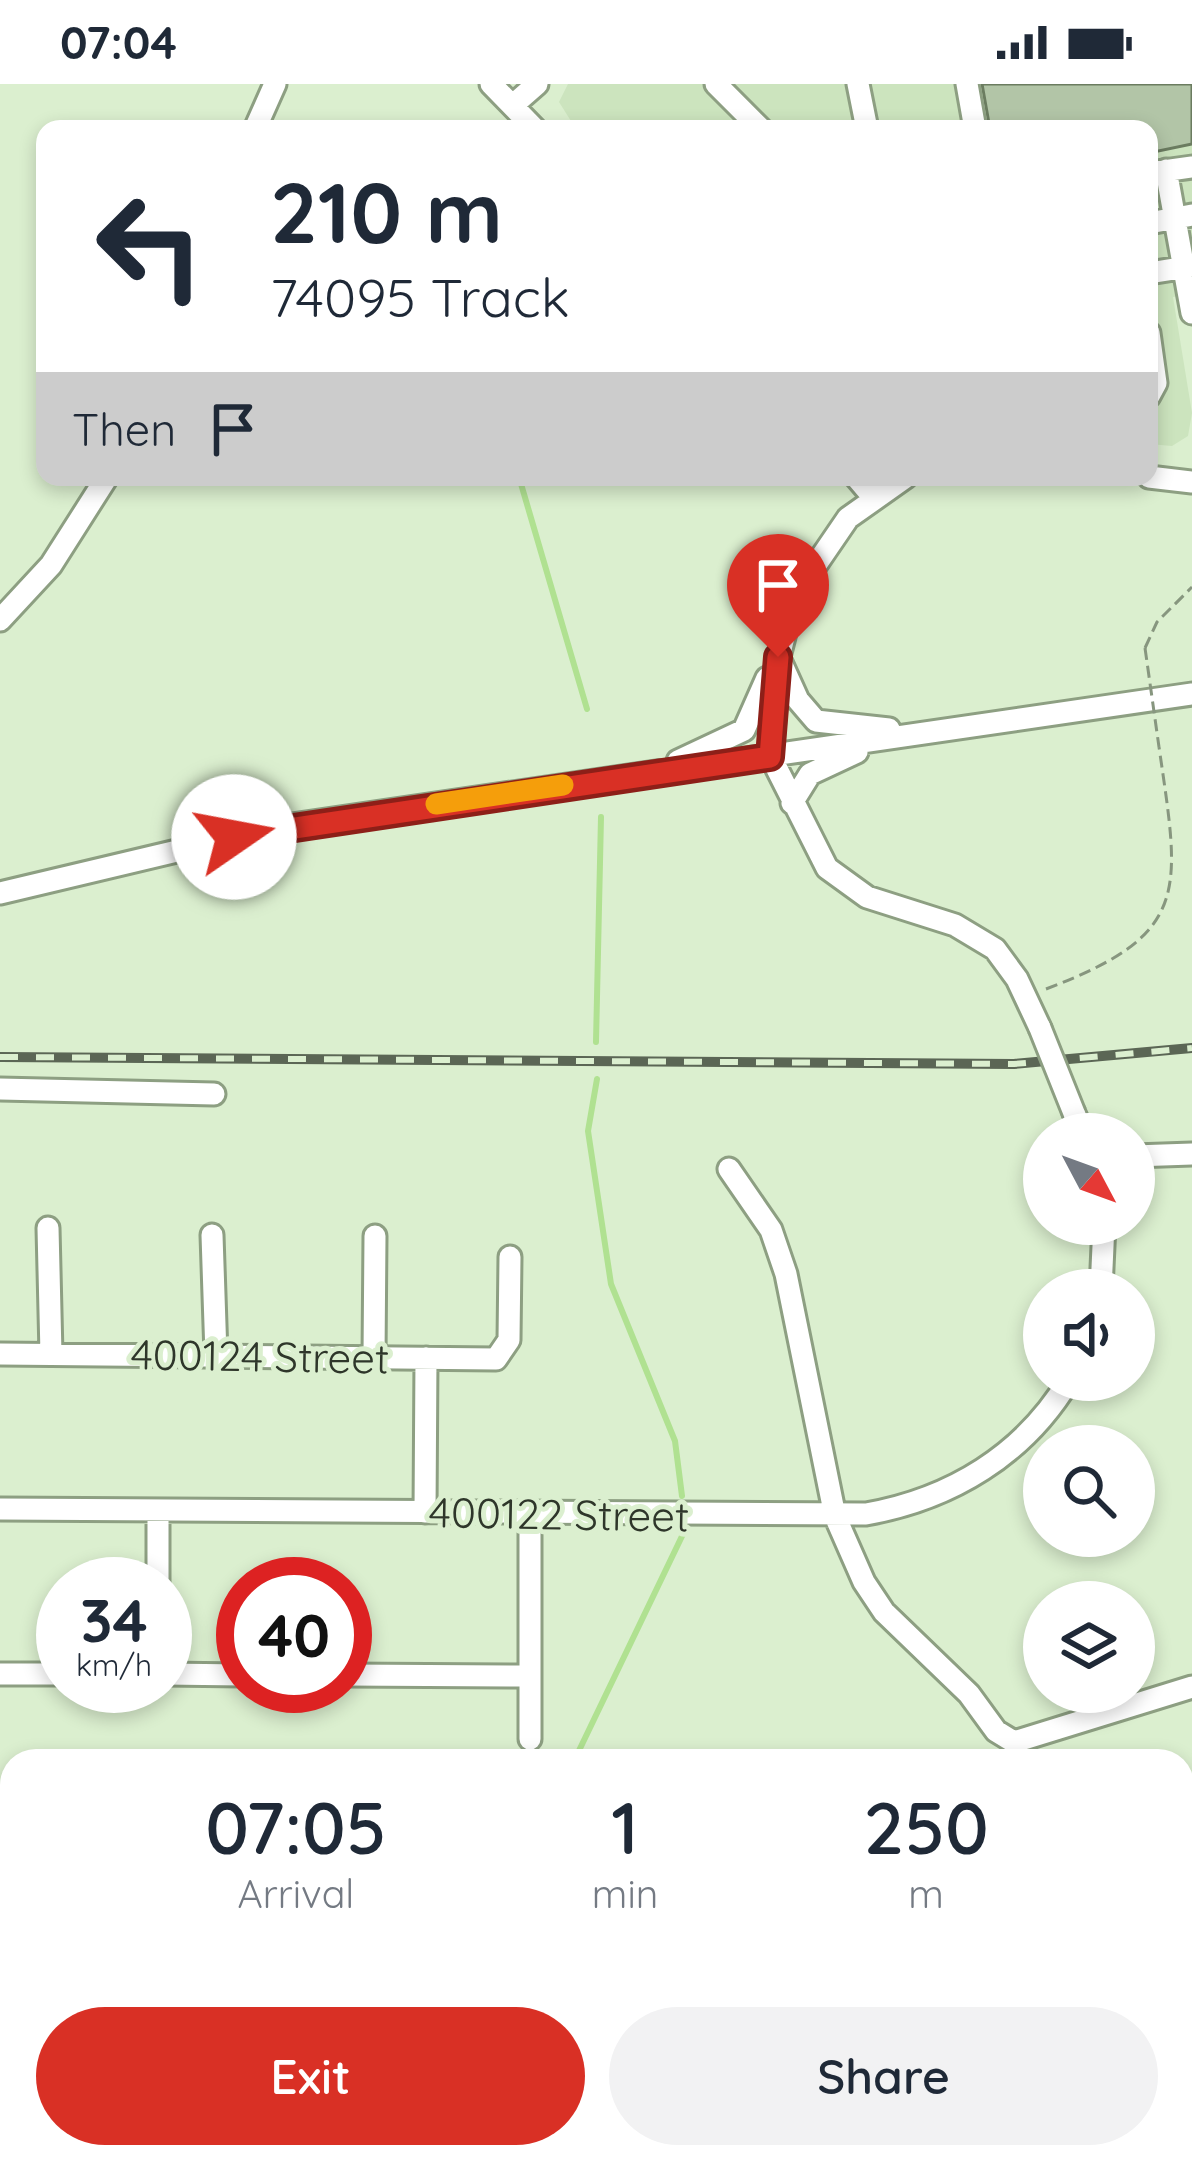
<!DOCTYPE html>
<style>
body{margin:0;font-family:Quicksand,sans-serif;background:#f2f2f3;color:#1f2937;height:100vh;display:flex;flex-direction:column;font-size:45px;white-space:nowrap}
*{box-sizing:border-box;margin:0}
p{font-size:39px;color:#747a83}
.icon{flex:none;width:66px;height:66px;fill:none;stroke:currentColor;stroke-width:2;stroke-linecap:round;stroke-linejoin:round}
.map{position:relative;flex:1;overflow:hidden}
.drawer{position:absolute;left:0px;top:1665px;width:1194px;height:420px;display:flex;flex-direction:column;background:#fff;border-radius:36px 36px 0 0;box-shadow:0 6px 18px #0003}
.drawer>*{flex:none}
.top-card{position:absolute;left:36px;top:36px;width:1122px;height:366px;border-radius:24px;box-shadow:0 6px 18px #0003;background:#fff;color:#1f2937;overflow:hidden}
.needle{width:78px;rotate:131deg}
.tools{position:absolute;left:1023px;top:1029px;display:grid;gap:24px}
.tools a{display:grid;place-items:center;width:132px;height:132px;border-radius:50%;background:#fff;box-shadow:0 6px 18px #0003;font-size:60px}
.speed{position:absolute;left:36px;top:1473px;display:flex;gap:24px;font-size:60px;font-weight:700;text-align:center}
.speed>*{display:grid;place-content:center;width:156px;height:156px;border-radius:50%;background:#fff;box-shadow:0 6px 18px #0003;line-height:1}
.speed small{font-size:30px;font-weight:400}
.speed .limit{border:18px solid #d22;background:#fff;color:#111}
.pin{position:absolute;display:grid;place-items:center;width:102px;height:102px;color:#fff;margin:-123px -51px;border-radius:50% 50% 50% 0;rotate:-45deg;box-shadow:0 0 12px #0007}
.pin .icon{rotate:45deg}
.me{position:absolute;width:132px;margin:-66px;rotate:78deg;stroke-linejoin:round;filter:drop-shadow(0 0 9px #0008)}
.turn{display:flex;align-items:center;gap:42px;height:252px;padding:0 36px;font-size:54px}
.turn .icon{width:156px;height:156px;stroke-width:2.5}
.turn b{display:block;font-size:84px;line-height:102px}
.then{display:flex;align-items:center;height:114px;padding:0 36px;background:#0003;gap:24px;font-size:45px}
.eta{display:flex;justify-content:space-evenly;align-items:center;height:204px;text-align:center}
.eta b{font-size:72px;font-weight:600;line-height:84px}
.button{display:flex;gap:24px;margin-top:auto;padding:24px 36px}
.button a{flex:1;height:138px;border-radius:72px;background:#d93025;color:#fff;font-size:48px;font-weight:600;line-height:138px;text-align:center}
.button a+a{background:#f2f2f3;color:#1f2937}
.status{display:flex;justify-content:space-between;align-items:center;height:84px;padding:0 60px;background:#fff;direction:ltr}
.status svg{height:33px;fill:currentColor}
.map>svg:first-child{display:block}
.built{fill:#cce4be}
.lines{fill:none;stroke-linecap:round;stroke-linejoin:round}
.stream{stroke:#b0e191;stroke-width:6}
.building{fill:#b2c5a7;stroke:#6b7c60;stroke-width:3}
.minor-casing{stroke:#8d9f82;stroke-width:27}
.path{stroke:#87967f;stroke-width:3;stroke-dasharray:12 6;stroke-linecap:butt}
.minor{stroke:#fff;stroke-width:21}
.rail-casing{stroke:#5b6655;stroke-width:10}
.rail{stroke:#dbefcf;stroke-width:6;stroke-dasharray:18;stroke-linecap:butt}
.minor-bridge-casing{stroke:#8d9f82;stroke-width:27;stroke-linecap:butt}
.path-bridge{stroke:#87967f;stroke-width:3;stroke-dasharray:12 6;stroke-linecap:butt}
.minor-bridge{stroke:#fff;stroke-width:21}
.route-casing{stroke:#8d1f18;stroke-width:30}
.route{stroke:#d93025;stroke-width:21}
.slow{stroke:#f59e0b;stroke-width:21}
.labels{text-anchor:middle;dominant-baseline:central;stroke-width:10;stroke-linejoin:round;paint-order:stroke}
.street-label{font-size:42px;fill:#2e362a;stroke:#dbefcf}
</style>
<div class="status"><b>07:04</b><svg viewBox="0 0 49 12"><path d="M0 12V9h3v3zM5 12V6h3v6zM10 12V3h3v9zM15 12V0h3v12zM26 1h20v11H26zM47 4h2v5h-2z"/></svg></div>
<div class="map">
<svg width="1192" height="2085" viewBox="0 0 1192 2085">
<rect width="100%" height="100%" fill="#dbefcf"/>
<path class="built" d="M568,0H1192V210L1173,213L1192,329L1188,352L1172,362L1149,360V45H576L559,18Z"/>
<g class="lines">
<path class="stream" d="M519,393L587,625
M596,958L601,733
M597,995L588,1047L611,1200L675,1357L682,1412
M574,1677L684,1448
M0,1781L12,1784
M1182,1808L1192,1805"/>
</g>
<path class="building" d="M982,0H1192V60L1149,69V45H990Z"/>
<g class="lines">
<g class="minor-casing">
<path id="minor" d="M491,0L535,45
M716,0L761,45
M858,0L867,45
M967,0L975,45
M513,21L537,0
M255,45L275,0
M1166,86L1192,229
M1149,89L1192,83
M1149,139L1192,131
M1149,189L1192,182
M1149,249L1156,299L1149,312
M856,393L873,413
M906,393L848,434L794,513L779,573L771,673L827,784L867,813L955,841L995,865L1017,895L1040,944
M1149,393L1192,398
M0,536L51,481L107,393
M779,574L798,616L816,637L889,645
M678,677L744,646L767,594
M792,719L810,690L857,668
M0,809L278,743L1192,610
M0,1005L214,1010
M1074,1029L1083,1050
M1134,1072L1192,1070
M729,1085L771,1146L786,1190L835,1432L864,1498L884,1528L969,1610L996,1647L1014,1658L1192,1603
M48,1144L51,1270
M212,1151L216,1271
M1101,1206L1104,1140
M0,1270L496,1275L509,1256L510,1173
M374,1272L375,1152
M0,1425L866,1430C951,1415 1024,1371 1069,1296
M425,1428L426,1274
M530,1430V1655
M158,1500V1427
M0,1590H63
M165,1590L243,1591
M345,1591L528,1592"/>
</g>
<path class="path" d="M1145,564L1157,538L1192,503
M1046,905C1192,850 1180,808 1159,663"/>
<use href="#minor" class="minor"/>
<g class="rail-casing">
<path id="rail" d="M0,973L1014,980L1192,964"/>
</g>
<use href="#rail" class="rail"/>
<g class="minor-bridge-casing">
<path id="minor-bridge" d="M1040,944L1074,1029"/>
</g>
<path class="path-bridge" d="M1145,564L1159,663"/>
<use href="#minor-bridge" class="minor-bridge"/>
</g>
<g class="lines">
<g class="route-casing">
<path id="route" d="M234,753L770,673L778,573"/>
</g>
<use href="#route" class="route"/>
<path class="slow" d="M436,720L563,701"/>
</g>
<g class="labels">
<g class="street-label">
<text transform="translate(260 1272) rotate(1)">400124 Street</text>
<text transform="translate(559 1430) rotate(1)">400122 Street</text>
</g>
</g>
</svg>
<div class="tools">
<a><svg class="needle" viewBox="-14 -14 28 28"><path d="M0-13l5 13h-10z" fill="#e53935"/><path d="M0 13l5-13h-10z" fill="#747a83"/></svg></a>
<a><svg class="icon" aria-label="sound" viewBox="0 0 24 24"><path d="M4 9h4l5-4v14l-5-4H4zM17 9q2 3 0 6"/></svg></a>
<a><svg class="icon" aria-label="search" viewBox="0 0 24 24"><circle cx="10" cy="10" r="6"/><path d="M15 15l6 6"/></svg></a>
<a><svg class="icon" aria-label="layers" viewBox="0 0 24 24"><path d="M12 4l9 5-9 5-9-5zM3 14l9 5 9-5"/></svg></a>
</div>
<div class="speed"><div>34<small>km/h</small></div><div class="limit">40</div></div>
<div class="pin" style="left:778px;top:573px;background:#d93025"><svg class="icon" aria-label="arrive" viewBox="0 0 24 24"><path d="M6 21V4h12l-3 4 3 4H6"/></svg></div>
<svg class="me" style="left:234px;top:753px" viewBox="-20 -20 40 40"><circle r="19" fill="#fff"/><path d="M0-13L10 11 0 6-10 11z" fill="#d93025"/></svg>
<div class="top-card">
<div class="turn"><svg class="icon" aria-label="left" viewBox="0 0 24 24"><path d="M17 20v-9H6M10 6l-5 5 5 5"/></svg><div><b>210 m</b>74095 Track</div></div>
<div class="then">Then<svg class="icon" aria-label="arrive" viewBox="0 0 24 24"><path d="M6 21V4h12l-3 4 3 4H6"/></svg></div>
</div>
<section class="drawer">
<div class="eta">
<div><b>07:05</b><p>Arrival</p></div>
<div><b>1</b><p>min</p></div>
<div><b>250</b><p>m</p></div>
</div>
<div class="button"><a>Exit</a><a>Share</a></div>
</section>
</div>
